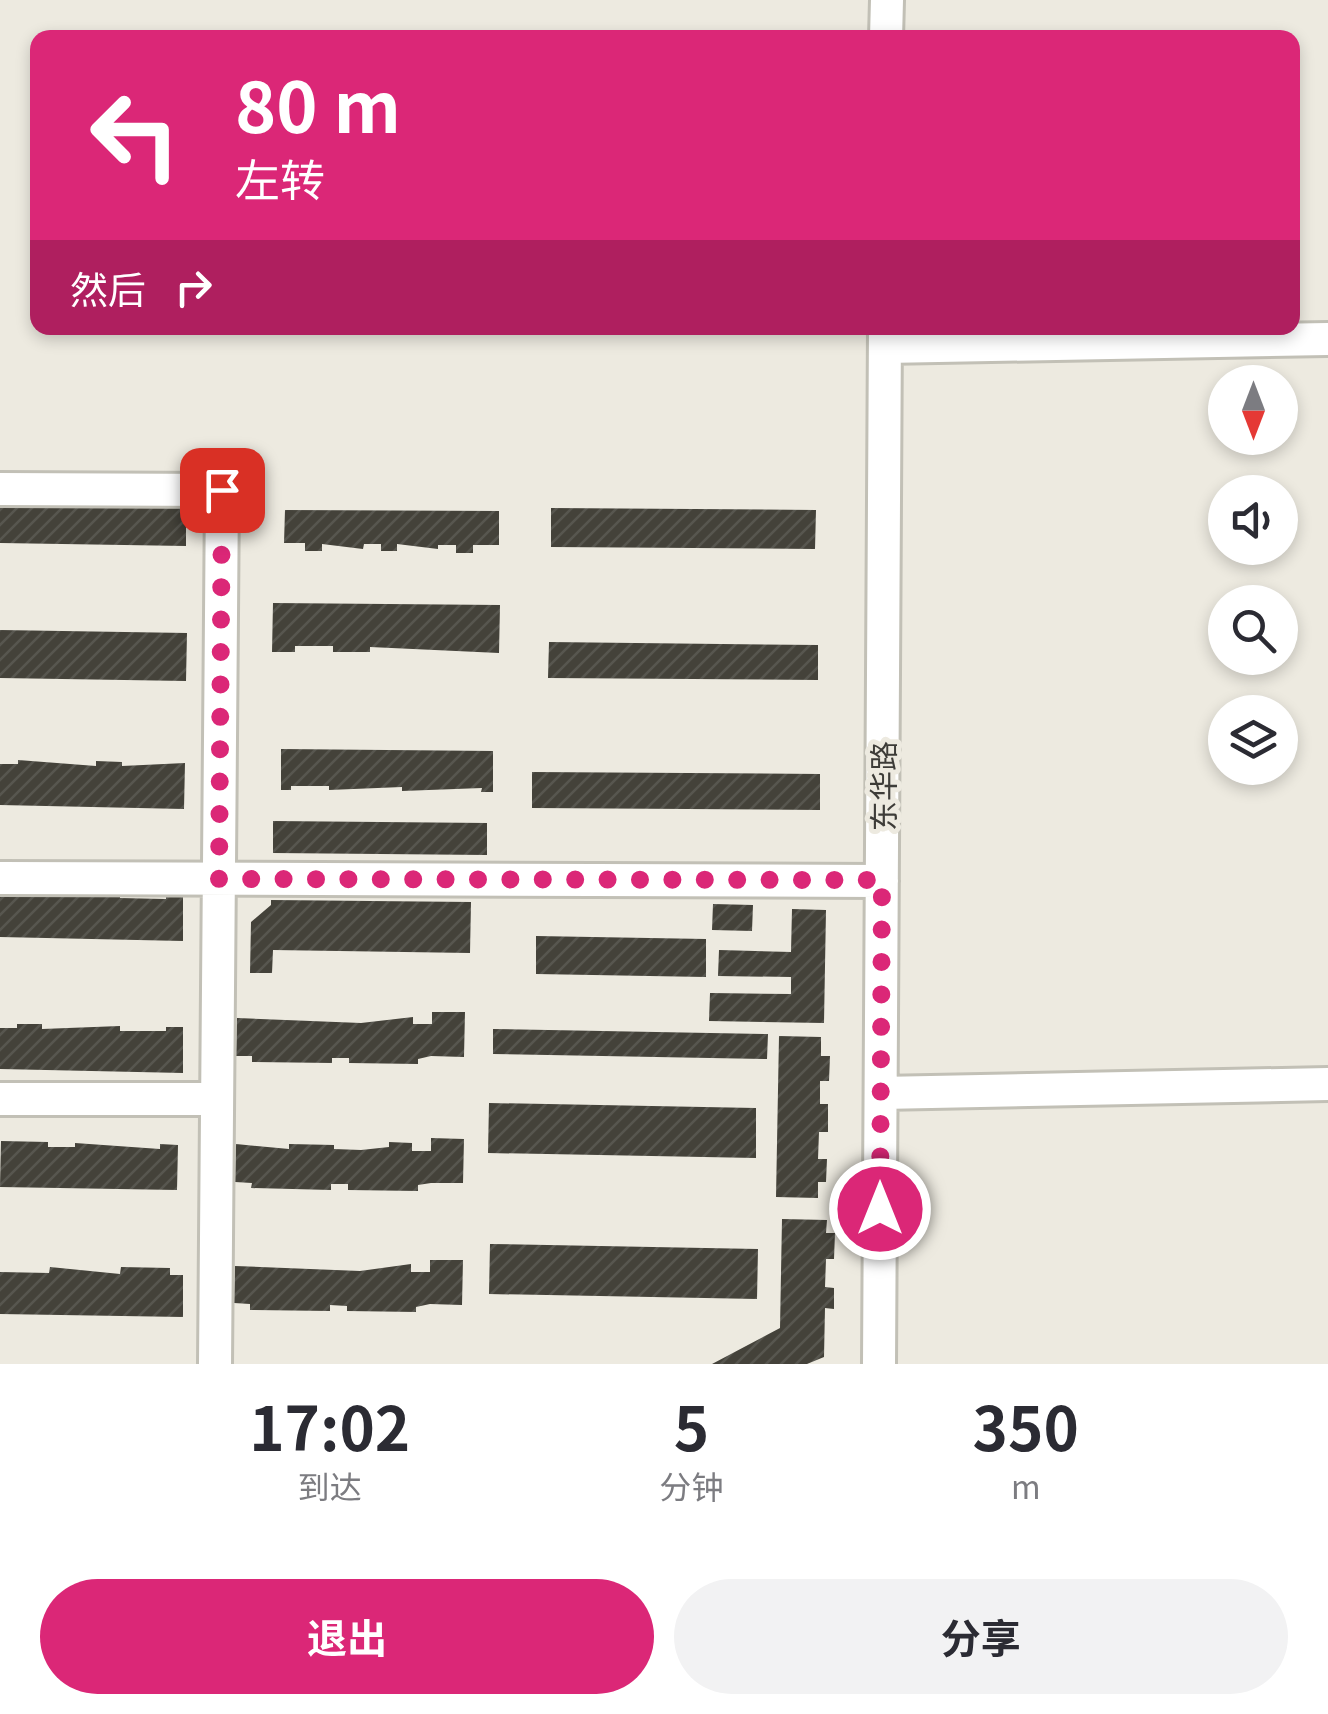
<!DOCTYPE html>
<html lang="zh">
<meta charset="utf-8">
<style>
body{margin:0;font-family:Georgia,"Noto Sans SC",serif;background:#f2f2f3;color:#2b2b33;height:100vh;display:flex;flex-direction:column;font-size:38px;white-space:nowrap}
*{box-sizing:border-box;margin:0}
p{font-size:32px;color:#7c7c81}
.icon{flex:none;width:55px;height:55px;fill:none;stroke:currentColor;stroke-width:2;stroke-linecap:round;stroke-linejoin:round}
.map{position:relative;height:1364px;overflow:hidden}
.side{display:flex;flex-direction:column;background:#fff;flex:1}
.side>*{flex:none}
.hud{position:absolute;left:30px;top:30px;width:1270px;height:305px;border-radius:20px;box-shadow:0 5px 15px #0003;background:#db2777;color:#fff;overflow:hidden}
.needle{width:65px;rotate:180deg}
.controls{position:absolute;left:1208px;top:365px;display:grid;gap:20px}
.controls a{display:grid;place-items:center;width:90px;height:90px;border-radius:50%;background:#fff;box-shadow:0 5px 15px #0003;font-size:50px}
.pin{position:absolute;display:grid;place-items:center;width:85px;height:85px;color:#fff;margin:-42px;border-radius:20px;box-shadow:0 5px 15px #0006}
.me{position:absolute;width:110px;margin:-55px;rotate:0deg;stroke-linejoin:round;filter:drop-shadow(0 0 8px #0008)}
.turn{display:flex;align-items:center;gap:35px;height:210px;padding:0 40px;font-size:45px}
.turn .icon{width:130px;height:130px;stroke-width:2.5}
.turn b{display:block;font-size:70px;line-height:85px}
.then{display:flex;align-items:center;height:95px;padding:0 40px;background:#0003;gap:20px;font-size:38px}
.eta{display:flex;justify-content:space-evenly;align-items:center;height:170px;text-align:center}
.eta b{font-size:60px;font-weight:700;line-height:70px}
.cta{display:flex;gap:20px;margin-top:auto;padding:20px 40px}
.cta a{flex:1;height:115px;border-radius:60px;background:#db2777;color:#fff;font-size:40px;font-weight:700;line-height:115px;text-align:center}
.cta a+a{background:#f2f2f3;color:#2b2b33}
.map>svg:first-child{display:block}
.building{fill:url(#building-hatch)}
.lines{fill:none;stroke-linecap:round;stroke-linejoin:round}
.minor-casing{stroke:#c2c0b6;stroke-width:38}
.minor{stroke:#fff;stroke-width:32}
.route{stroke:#db2777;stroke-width:18;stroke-dasharray:0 32.4}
.labels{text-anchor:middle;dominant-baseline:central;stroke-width:10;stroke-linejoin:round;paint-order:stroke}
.street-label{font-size:30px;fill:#3d3c38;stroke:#edeae0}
</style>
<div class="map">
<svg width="1328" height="1364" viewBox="0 0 1328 1364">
<defs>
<pattern id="building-hatch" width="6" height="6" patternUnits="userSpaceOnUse" patternTransform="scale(2.5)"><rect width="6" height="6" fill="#44423a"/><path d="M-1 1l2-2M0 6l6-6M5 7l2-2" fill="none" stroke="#57564f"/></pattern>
</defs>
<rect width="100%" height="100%" fill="#edeae0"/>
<path class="building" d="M0,494L186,504V546L0,543Z
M551,508L816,510L815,549L551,547Z
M285,510L499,511V545H473V553H456V545H438V549L397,544V551H381V544H364L363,549L322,544V551H305V543H284Z
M273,603L500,605L499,653L370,647V652H333V646H295V652H272Z
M0,630L187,633L186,681L0,678Z
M549,642L818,645V680L548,678Z
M281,749L493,751V792H481L482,788L402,791V787L329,790V786H291V790H281Z
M18,760L96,766V761L122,762V766L185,763L184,809L0,805V764H18Z
M532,772L820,774V810L532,808Z
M273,821L487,823V855L273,853Z
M17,892H42V897L120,894V898L166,899V895H183V941L0,937V896H16Z
M271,900L471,902L470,953L273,950L272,973H250L251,922L271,905Z
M713,904L753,905L752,931L712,930Z
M792,909L826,910L824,1023L709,1021L710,993L791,994V977L718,976L719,950L791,952Z
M536,936L706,939V977L536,974Z
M432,1012H465L464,1057L431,1056L418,1059V1064L349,1063V1058H332V1063L252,1062V1056H236L237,1018L361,1023L413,1017V1024H432Z
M17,1024H42V1029L120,1026V1031H166V1027H183V1073L0,1069V1028H17Z
M493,1029L768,1034L767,1059L493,1054Z
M779,1036L821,1037V1056H830L829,1081H820V1104H828V1132H819L818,1159H827L826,1182H818V1198L776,1197Z
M489,1103L756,1108V1158L488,1153Z
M431,1138L464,1139L463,1183H431L418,1185V1191L348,1190V1184H331V1190L251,1188L252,1183L235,1182L236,1144L289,1149V1144L334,1145V1149L361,1150L389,1147V1142L412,1143V1151H431Z
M1,1141L48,1142V1147H75V1143L160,1149V1144L178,1145L177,1190L0,1187Z
M782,1219L827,1220L826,1233H835L834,1259H826L825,1287L834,1288V1309L825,1308L824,1357L807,1364H712L780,1328Z
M490,1244L758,1249L757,1299L489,1294Z
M430,1260H463L462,1305L430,1304L416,1307V1312L347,1311V1306L330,1305V1311L250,1310V1304L234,1303L235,1266L360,1271L411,1264V1272H430Z
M50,1267L120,1274L121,1267L170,1268V1275H183V1317L0,1314V1272L49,1273Z"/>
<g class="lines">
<g class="minor-casing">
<path id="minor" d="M886,38L887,0
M885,347L1328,339
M0,489L222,490L215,1364
M0,878L882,881
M881,1093L1328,1084
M0,1099H217
M879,1364L885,328"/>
</g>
<use href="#minor" class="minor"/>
</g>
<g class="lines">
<path class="route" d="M222,490L219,879L882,880L880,1209"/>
</g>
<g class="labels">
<g class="street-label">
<text transform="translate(882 786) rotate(-90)">东华路</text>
</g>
</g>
</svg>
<div class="controls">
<a><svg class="needle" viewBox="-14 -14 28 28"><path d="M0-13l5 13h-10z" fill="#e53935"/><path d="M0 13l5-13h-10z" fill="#7c7c81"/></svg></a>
<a><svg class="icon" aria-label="sound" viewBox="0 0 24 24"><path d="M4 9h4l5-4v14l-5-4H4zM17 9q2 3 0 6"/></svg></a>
<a><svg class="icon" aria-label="search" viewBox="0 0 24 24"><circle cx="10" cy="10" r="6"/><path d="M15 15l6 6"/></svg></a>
<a><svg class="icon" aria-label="layers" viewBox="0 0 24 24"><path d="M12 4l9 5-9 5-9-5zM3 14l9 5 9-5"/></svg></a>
</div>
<div class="pin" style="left:222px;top:490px;background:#d93025"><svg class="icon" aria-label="arrive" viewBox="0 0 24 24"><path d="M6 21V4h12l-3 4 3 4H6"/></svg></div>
<svg class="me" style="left:880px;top:1209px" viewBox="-20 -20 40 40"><circle r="17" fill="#db2777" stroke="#fff" stroke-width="3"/><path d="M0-11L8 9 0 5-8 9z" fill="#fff"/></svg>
<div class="hud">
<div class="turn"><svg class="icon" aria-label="left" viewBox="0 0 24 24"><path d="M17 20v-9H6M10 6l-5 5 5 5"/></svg><div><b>80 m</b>左转</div></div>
<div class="then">然后<svg class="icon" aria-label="right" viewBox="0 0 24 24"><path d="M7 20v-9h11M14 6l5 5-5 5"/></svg></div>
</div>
</div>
<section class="side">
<div class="eta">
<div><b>17:02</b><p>到达</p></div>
<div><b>5</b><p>分钟</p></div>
<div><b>350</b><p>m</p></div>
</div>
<div class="cta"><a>退出</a><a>分享</a></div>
</section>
